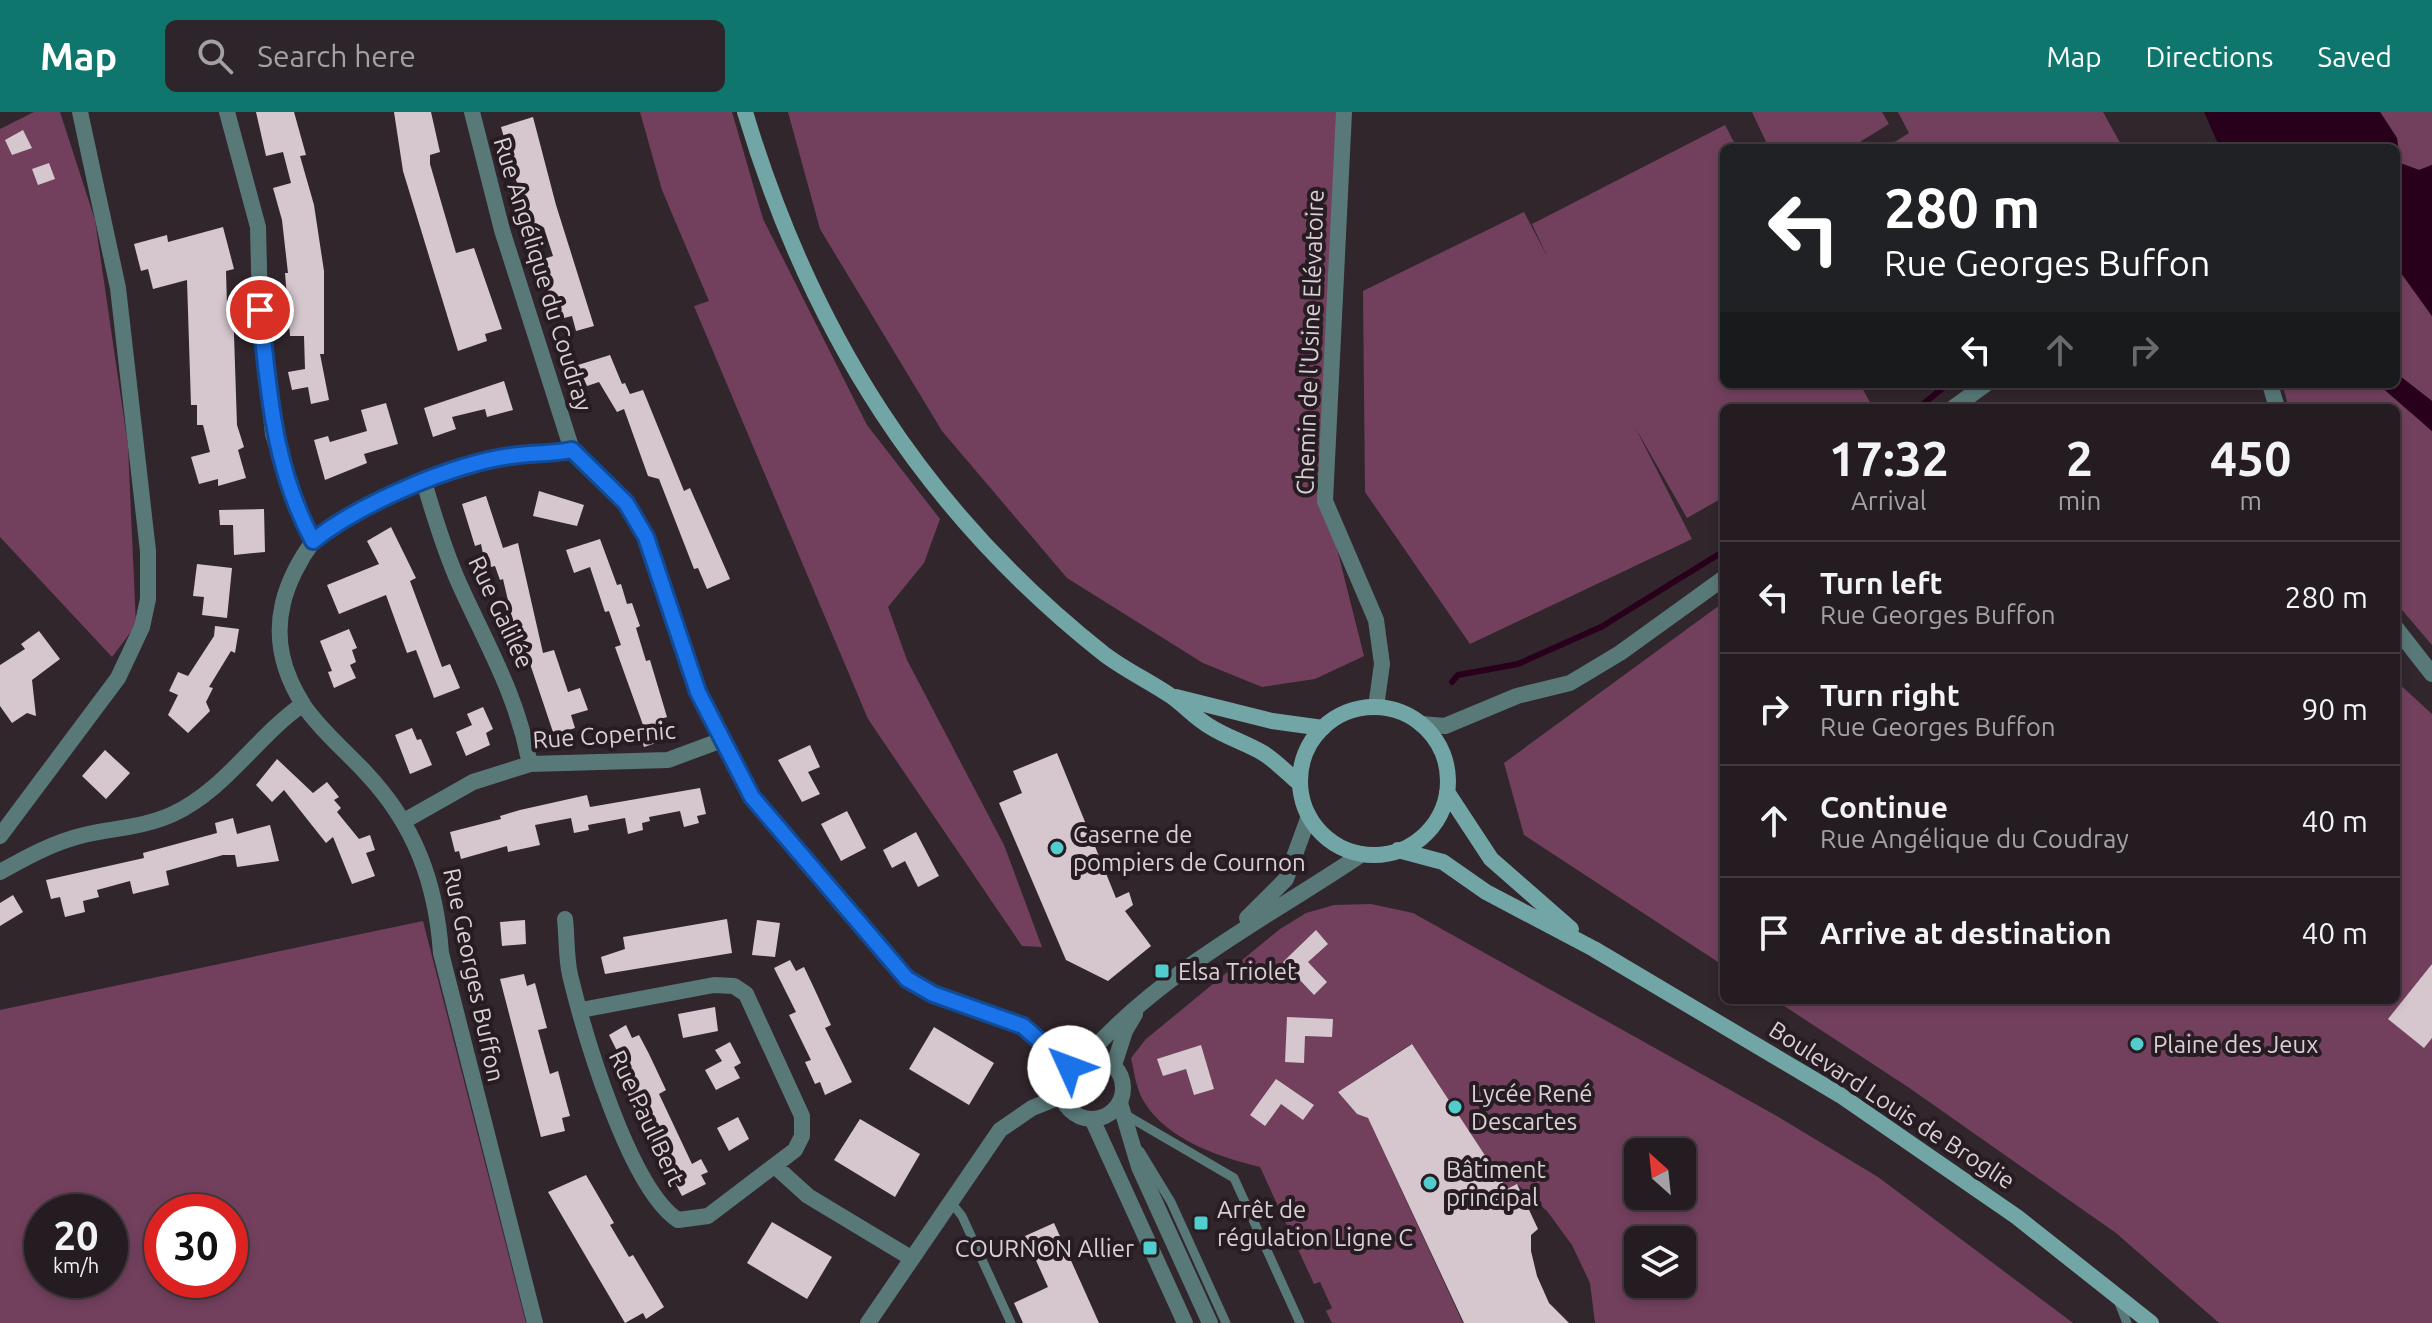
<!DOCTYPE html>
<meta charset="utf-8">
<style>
body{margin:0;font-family:Ubuntu,sans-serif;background:#2d252a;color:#f1f3f6;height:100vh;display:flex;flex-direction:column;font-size:30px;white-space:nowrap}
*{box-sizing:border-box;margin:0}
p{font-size:26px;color:#a3a1a5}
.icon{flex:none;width:44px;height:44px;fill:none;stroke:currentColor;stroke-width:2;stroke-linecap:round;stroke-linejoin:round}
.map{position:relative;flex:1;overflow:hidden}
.side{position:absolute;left:1720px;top:292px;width:680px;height:600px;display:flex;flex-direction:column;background:#251c21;border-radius:12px;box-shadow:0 4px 12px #0003,0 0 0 2px #423a3f}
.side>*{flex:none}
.guide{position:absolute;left:1720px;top:32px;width:680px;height:244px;border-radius:12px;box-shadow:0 4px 12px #0003,0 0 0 2px #423a3f;background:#202124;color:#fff;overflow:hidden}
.needle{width:52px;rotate:333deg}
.buttons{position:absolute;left:1624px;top:1026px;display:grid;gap:16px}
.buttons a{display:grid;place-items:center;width:72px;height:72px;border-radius:12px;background:#251c21;box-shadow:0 4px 12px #0003,0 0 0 2px #423a3f;font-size:40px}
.speed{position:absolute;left:24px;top:1082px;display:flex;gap:16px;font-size:40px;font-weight:700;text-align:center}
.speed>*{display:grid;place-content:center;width:104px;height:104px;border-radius:50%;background:#251c21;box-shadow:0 4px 12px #0003,0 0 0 2px #423a3f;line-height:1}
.speed small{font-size:20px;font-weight:400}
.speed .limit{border:12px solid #d22;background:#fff;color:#111}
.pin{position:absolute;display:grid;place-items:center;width:68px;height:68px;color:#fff;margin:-34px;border:4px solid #fff;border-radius:50%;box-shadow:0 2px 8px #0007}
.me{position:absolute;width:88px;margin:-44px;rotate:313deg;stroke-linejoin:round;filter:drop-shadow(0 0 6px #0008)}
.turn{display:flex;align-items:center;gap:28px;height:168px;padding:0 32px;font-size:36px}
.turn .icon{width:104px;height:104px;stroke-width:2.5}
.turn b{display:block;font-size:56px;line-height:68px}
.lanes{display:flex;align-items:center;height:76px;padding:0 32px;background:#0003;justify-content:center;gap:40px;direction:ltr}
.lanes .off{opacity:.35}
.eta{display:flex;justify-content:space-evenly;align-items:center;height:136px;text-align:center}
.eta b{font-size:48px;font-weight:600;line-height:56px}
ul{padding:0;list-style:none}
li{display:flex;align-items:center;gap:24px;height:112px;padding:0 32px;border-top:2px solid #423a3f}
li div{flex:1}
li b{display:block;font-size:30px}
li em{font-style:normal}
header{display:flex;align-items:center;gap:48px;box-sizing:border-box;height:112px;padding:0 40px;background:#0f766e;color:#fff}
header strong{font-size:38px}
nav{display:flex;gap:44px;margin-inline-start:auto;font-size:28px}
.search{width:560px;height:72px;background:#2d252a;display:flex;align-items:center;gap:20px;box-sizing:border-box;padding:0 28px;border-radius:12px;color:#a3a1a5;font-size:30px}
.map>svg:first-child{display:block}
.green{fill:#72405d;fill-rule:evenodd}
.water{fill:#29001b}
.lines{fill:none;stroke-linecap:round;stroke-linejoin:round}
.stream{stroke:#29001b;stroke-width:6}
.building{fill:#d6c7ce}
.service{stroke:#597979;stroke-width:9}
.minor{stroke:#597979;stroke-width:16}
.tertiary{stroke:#597979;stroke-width:16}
.secondary{stroke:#72a6a6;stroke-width:16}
.route-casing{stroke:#114b97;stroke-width:20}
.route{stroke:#1a73e8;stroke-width:14}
.poi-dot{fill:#52cdce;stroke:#271c22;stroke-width:3}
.labels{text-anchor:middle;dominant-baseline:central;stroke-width:8;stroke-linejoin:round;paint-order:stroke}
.street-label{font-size:24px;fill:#d8d0d4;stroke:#271c22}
.poi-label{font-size:24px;fill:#d8d0d4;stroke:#271c22;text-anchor:start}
</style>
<header>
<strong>Map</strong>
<div class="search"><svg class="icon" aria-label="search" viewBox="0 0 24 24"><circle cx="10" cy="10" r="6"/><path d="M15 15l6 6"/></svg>Search here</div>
<nav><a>Map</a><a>Directions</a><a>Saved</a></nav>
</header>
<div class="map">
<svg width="2432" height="1211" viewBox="0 0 2432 1211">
<rect width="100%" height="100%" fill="#31262c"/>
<path class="green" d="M34,0H60L95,108L128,334L136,513L112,545L0,425V17Z
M640,0H732L763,107L867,313L940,407L924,451L888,495L907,548L1004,733L1042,835L1022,834L868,607L694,194L709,189L662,78Z
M788,0H1344L1325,389L1364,544L1315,567L1262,575L1203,551L1067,466L942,319L820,117Z
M1752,0H1882L1889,12L1850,36H1769Z
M1898,0H2103L2123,36H1885L1909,21Z
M2380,0H2432V53L2419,58L2400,51L2397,26Z
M1725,13L1737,36H1724V272H1860L1873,296H1724V385L1687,406L1635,315L1692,427L1470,532L1365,380L1363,179L1524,100L1548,146L1532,112Z
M2396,154L2432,204V289L2396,261Z
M2282,272H2378L2432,319V533L2396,491V296H2289Z
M1724,490V854L1524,723L1504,651Z
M2396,569L2432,602V1211H2219L2116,1121L1908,975L1775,888H2396Z
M1371,792L1413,801L1775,1003L1878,1065L2073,1211H1595L1590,1171L1572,1133L1547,1099L1518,1073L1507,1077L1411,932L1338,980L1357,1002L1368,1006L1463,1211H1332L1326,1199L1332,1196L1320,1170L1314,1172L1260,1055C1219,1045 1165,1027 1143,988C1136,976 1134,959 1131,946L1146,927L1280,817L1306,801L1334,793ZM1638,1040H1682V1084H1638ZM1638,1128H1682V1172H1638Z
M423,809L526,1211H0V898ZM42,1100H110V1168H42ZM162,1100H230V1168H162Z"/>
<path class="water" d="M2204,0H2380L2397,26L2400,51L2419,58L2432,53V204L2396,154V36H2220Z
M2396,261L2432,289V319L2378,272H2396Z"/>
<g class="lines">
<path class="stream" d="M1918,296L1948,272
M1452,570L1458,563L1518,552L1601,515L1724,439"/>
</g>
<path class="building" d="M256,0H294L306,43L300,44L314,93L324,159V242H320L329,288L311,292L308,275L292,278L288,260L305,257L304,224H290L285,161H288L282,108L273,76L291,71L283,40L266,44Z
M394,0H431L440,40L430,43V52L456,141L474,136L502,217L485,222L487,229L458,239L403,59Z
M533,5L556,93L594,214L576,219L572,204L556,208L540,148L553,144L544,116L531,120L501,15Z
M23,18L32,36L12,43L5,28Z
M49,51L55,67L38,73L32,57Z
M223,115L234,157L226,159L227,193H233L237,313L244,335L238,338L246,366L218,374V367L199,372L191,345L210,340L203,313H197V293H191L187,168L153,177L148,157L141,159L134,132L167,123L168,130Z
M610,243L622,272L625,271L630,282L643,278L684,379L690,376L730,467L707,477L698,456L694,457L659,367L648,364L624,297L617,300L599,270L587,274L578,253Z
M504,269L513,298L487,305L485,297L452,305L456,317L433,325L424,296Z
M386,291L398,332L364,342L367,351L325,368L314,328L328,324L330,330L367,319L361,298Z
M539,379L584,393L577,414L533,404Z
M486,384L503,436L518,431L543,541L554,538L568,580L580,576L588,598L571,603L575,616L554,623L520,522L516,523L503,467L500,468L495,454L491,455L487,441L483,442L481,432L475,434L462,392Z
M264,397L265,440L234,443L233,413H220L219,398Z
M391,415L416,466L410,469L442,555L450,552L460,576L434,586L416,538L407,541L386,483L339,502L327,473L379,452L367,429Z
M600,427L617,473L621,472L627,492L632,491L640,514L636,516L646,549L650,548L667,605L661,607L668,627L644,635L638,615L643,613L615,535L621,533L609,499L605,500L590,455L574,461L566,438Z
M197,452L232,456L227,506L202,503L204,485L193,484Z
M215,514L239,517L235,541L231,539L209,575L213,576L206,590L210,599L188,621L168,603L178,583L169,579L178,560L188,564L214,524Z
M349,517L357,536L352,538L356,550L350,553L356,566L334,576L328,560L332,559L320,529Z
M39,519L60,547L32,568L36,604L27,601L12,611L0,594V553L25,537L21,532Z
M483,595L493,617L486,621L490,633L466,644L456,620L472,613L467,602Z
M412,616L417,628L421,627L432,653L410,662L395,623Z
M810,633L820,655L808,660L820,682L802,690L778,648Z
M105,638L130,661L106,687L82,664Z
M1057,641L1116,786L1129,780L1133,793L1125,799L1151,834L1108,869L1066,848L999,691L1022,681L1013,659Z
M277,647L313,681L327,670L339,685L334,688L341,696L337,700L359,727L370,723L375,738L366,741L375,764L352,772L333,725L326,731L284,678L272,690L256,673Z
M700,676L706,702L697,704L699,711L684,715L680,699L649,705L650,709L642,711L643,718L628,722L625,706L588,713L589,718L574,721L571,706L535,713L540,733L508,740L507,734L461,747L459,739L455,740L450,720L501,707L500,704L520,698L587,683L590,695Z
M847,699L866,736L841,749L821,712Z
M233,706L237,722L270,713L279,749L237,755L235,743H223L166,759L169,773L133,782L130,769L97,778L99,785L83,789L85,800L65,805L60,785L51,787L46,768L144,746L143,741L217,721L215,711Z
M916,720L939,764L918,775L905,749L892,756L883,738Z
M13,783L23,800L0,814V791Z
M727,807L732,841L605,862L601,845L625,837L623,825Z
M525,808L526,832L502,834L500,810Z
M757,808L780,811L775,845L752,843Z
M1316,818L1328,832L1308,850L1327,870L1314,883L1283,850Z
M790,848L796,859L804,855L814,876L831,913L825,916L852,970L825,983L820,970L815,972L805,950L811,948L789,903L796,900L774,856Z
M2432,852V926L2424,936L2388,907Z
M524,862L527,874L535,871L547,916L538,918L550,962L558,959L570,1004L562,1006L565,1019L541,1025L500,867Z
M715,895L718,919L683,926L678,902Z
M1287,905L1333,907L1332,925L1305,924L1304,951L1285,950Z
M626,913L632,926L639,923L649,942L666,978L659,982L692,1052L701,1047L708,1060L701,1063L706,1072L682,1084L660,1042L656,1044L622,969L630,965L609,923Z
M934,915L994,951L969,993L909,957Z
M730,930L741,951L734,955L740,966L716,978L705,958L722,949L715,938Z
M1412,932L1507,1077L1517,1072L1538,1117L1531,1123V1139L1537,1164L1549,1191L1569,1211H1464L1368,1006L1357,1002L1338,980Z
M1201,933L1214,977L1194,983L1186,957L1163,964L1157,947Z
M1276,967L1314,993L1303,1008L1281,992L1265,1014L1250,1003Z
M738,1005L749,1027L729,1039L717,1016Z
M860,1007L920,1042L895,1085L834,1048Z
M586,1063L614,1111L610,1113L629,1145L633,1143L664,1195L646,1207L643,1201L625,1211L548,1080Z
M772,1110L832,1145L807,1187L747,1151Z
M1054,1111L1082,1173L1099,1211H1023L1014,1191L1048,1175L1025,1124Z"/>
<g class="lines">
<path class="service" d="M1126,1003L1234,1066L1300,1211
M1140,1039L1171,1090L1226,1211
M949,1088L962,1104L1011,1211
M2118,1188L2127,1211"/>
<path class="minor" d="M227,0L258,115L260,198L273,322L296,396L313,429
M472,0L502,118L572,338
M1344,0L1325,389L1376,508L1382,552L1376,595
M2270,272L2277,296
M1953,296L1986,272
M424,370C434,404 444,437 458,469C487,534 516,580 530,652
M2396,516L2432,562
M1421,612L1445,614L1517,584L1570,571L1620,541L1724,466
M404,709L473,670L530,652L668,648L722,628
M0,724L118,566L142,515L148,487V439L118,176L80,0
M0,760C27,745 54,730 84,723C114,716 145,715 173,702C225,678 256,625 303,592
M565,807C567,825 566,845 570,863C584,921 629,1076 678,1108L708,1104L795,1038L802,1024V1004L746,882L734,874L714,873L581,898
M1120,991L1139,1055L1210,1211
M1092,1007L1185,1211
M776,1055L808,1084L911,1146
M535,1211L441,841C436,771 415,713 366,661C345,638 322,620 304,594C283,561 274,528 283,491C288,470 300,447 312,431C341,394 459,356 506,345C527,340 550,342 572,338L626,391L646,425L698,580L752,685L907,867L933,882L1023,914L1069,955"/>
<path class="tertiary" d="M1247,806L1286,767L1309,704
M1086,945C1163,858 1267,806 1362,742
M1061 976a31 31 0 1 1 62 0a31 31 0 1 1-62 0Z
M1114,953L1125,919L1135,902
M868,1211L1000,1018L1032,996L1062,984"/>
<path class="secondary" d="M745,0C811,220 923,399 1104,542C1125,558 1149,569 1171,584C1184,593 1195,606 1209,614C1226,625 1246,631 1263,641C1276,649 1288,662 1300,672
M1176,585L1272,609L1323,616
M1300 669a74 74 0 1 1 148 0a74 74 0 1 1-148 0Z
M1447,680L1491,747L1571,817
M1398,738L1443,750L1486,780L1594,837L1840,983L2017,1105L2151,1211"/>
</g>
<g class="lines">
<g class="route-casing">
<path id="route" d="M260,198C269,281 273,354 313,429C359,392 452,352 511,344C531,341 551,342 572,338L626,391L646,425L698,580L752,685L907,867L933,882L1023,914L1069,955"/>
</g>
<use href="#route" class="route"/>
</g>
<g class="poi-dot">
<circle cx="1057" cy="736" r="8"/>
<rect x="1154" y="851" width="16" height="16" rx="4"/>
<circle cx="2137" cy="932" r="8"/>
<circle cx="1455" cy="995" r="8"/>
<circle cx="1430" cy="1071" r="8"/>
<rect x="1193" y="1103" width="16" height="16" rx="4"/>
<rect x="1142" y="1128" width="16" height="16" rx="4"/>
</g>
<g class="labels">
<g class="street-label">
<text transform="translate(543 162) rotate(73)">Rue Angélique du Coudray</text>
<text transform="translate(1310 230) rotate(-88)">Chemin de l'Usine Elévatoire</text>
<text transform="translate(501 500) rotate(65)">Rue Galilée</text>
<text transform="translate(604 623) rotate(-4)">Rue Copernic</text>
<text transform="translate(474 863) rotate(78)">Rue Georges Buffon</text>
<text transform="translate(1892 993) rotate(33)">Boulevard Louis de Broglie</text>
<text transform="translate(647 1006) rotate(65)">Rue Paul Bert</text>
</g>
<g class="poi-label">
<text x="1073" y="722">Caserne de<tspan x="1073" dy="28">pompiers de Cournon</tspan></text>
<text x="1178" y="859">Elsa Triolet</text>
<text x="2153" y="932">Plaine des Jeux</text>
<text x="1471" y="981">Lycée René<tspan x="1471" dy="28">Descartes</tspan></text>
<text x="1446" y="1057">Bâtiment<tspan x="1446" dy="28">principal</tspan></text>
<text x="1217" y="1097">Arrêt de<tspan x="1217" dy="28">régulation Ligne C</tspan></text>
<text x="1134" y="1136" text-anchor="end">COURNON Allier</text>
</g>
</g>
</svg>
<div class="buttons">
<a><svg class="needle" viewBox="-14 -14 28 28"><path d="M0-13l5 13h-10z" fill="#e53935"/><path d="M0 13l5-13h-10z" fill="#a3a1a5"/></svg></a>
<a><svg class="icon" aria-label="layers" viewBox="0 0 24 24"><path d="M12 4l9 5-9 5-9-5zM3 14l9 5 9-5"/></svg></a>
</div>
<div class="speed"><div>20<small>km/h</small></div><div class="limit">30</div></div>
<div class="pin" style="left:260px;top:198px;background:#d93025"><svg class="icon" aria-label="arrive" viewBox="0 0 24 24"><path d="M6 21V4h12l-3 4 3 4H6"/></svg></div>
<svg class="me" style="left:1069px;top:955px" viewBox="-20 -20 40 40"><circle r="19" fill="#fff"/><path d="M0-13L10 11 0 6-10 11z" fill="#1a73e8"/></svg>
<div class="guide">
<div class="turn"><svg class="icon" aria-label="left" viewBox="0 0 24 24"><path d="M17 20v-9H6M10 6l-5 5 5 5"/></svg><div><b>280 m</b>Rue Georges Buffon</div></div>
<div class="lanes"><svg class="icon" aria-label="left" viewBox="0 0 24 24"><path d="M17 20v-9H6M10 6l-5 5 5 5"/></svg><svg class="icon off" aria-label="ahead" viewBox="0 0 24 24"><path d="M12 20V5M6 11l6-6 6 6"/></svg><svg class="icon off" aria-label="right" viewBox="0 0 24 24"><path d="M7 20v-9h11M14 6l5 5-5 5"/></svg></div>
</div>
<section class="side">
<div class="eta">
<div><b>17:32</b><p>Arrival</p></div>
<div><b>2</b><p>min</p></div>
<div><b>450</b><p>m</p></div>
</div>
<ul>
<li><svg class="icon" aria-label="left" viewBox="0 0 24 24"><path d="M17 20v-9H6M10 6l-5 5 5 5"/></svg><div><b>Turn left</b><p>Rue Georges Buffon</p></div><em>280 m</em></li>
<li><svg class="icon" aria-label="right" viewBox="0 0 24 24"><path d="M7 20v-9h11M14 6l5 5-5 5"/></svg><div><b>Turn right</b><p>Rue Georges Buffon</p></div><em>90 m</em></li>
<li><svg class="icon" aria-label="ahead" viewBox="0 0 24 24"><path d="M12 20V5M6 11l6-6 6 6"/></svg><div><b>Continue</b><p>Rue Angélique du Coudray</p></div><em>40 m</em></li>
<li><svg class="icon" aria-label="arrive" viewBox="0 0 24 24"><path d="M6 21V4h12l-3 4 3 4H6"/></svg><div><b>Arrive at destination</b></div><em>40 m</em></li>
</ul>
</section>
</div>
